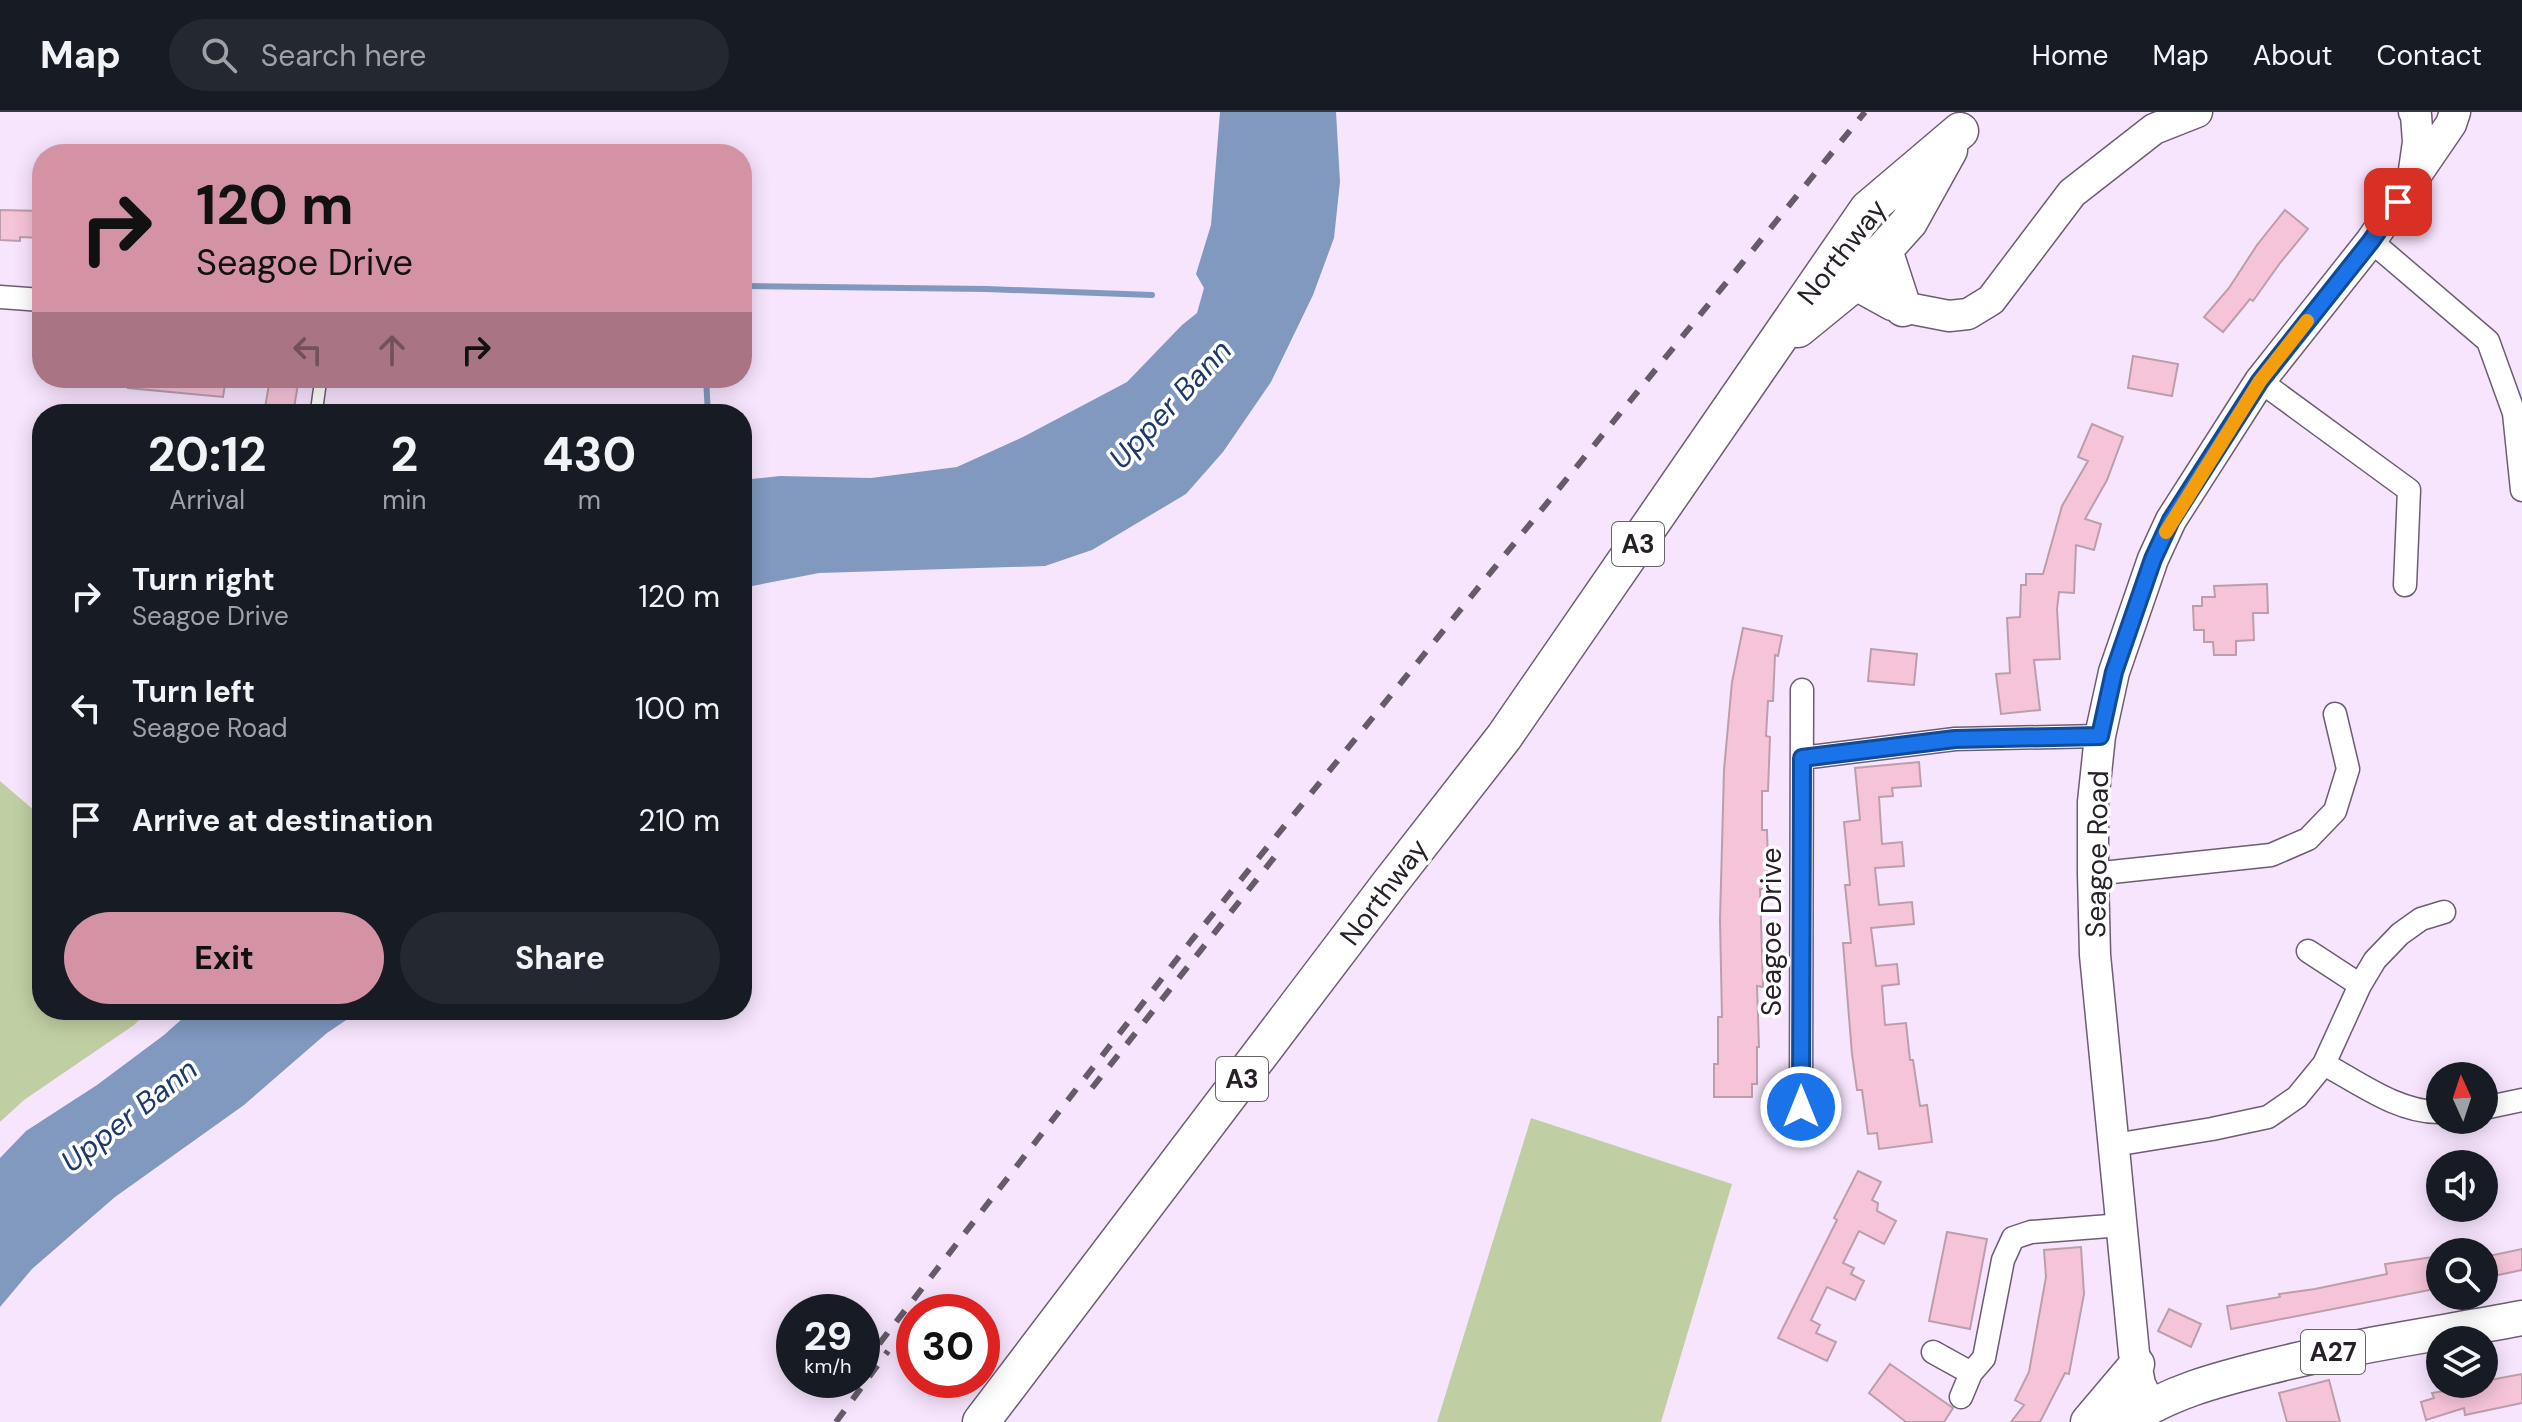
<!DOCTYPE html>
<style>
body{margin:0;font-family:"DM Sans",sans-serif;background:#242831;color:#f1f3f6;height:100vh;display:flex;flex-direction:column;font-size:30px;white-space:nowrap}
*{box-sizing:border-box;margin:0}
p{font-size:26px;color:#9ea1a6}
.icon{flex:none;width:44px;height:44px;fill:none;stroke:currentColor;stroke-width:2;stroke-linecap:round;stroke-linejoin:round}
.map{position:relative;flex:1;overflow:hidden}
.details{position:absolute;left:32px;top:292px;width:720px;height:616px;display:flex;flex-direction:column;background:#171b24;border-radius:32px;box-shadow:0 4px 20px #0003}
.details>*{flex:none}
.guide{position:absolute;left:32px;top:32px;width:720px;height:244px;border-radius:32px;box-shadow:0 4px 20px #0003;background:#d493a5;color:#111;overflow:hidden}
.needle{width:52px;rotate:357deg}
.tools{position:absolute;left:2426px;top:950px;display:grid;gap:16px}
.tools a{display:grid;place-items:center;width:72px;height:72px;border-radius:50%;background:#171b24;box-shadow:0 4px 20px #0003;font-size:40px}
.speed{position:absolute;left:776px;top:1182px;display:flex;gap:16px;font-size:40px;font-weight:700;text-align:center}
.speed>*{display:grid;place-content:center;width:104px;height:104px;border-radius:50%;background:#171b24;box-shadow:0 4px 20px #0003;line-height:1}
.speed small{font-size:20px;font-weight:400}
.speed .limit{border:12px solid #d22;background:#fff;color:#111}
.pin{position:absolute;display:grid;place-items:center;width:68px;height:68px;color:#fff;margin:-34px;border-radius:16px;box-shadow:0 4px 12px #0006}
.me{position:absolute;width:88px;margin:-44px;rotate:0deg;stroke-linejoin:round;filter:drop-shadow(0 0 6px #0008)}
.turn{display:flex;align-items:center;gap:28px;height:168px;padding:0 32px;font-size:36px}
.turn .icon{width:104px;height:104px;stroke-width:2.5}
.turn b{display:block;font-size:56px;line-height:68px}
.lanes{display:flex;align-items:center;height:76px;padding:0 32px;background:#0003;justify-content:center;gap:40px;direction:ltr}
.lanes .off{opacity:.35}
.eta{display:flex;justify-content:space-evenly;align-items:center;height:136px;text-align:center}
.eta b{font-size:48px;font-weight:700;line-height:56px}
.button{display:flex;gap:16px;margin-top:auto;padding:16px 32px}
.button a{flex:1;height:92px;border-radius:48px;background:#d493a5;color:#111;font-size:32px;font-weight:700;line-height:92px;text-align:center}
.button a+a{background:#242831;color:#f1f3f6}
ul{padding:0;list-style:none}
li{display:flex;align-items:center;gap:24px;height:112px;padding:0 32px}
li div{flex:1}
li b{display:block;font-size:30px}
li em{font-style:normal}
header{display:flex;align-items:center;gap:48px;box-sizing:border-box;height:112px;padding:0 40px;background:#171b24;border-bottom:2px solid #363941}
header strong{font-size:38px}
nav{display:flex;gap:44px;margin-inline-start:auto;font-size:28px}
.search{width:560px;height:72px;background:#242831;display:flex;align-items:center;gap:20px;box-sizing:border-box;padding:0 28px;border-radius:44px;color:#9ea1a6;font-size:30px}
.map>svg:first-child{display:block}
.green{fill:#c0cfa3}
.water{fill:#8199bf}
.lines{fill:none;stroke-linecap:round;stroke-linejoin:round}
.stream{stroke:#8199bf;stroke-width:6}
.building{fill:#f6c4d9;stroke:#bc9eab;stroke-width:2}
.service-casing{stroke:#6d5d73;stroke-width:14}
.minor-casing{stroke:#6d5d73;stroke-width:25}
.secondary-casing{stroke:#6d5d73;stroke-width:33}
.primary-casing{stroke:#6d5d73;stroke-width:37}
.trunk-casing{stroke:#6d5d73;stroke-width:39}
.service{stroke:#fff;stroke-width:11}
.minor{stroke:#fff;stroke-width:22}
.secondary{stroke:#fff;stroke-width:30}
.primary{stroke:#fff;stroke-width:34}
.trunk{stroke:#fff;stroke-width:36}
.rail{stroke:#665c69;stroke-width:6;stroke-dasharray:14 14;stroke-linecap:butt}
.route-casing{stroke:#114b97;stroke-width:20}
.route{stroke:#1a73e8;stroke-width:14}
.slow{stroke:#f59e0b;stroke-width:14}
.labels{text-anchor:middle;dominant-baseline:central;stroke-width:7;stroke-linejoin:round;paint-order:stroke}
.shield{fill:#fff;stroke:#686369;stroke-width:2}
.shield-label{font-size:26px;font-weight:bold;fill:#272029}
.street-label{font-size:28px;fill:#272029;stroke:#fff}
.water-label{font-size:30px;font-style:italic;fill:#1b3a6b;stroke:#fff}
</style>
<header>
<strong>Map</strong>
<div class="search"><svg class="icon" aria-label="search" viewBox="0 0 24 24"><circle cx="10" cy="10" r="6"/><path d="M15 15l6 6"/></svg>Search here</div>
<nav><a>Home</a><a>Map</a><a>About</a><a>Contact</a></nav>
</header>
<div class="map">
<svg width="2522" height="1310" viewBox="0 0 2522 1310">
<rect width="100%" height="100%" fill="#f7e5fe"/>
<path class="green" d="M0,669L42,705V898H149L134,913L24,988L0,1010Z
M1531,1006L1732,1072L1661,1310H1437Z"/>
<path class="water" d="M1220,0H1336L1340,70L1334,126L1313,183L1271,270L1223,340L1186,382L1092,438L1045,454L819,461L742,476V368L780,364L871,366L957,355L1023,325L1127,270L1182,213L1197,201L1204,176L1196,162L1211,113Z
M192,898H361L327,921L244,993L115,1085L32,1157L0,1195V1046L26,1019L97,973L164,923Z"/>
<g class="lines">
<path class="stream" d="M742,174L986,177L1152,183
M706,266L708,302"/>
</g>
<path class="building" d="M0,98L42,99V126L20,125V129L0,128Z
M2285,98L2308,117L2280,151L2253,189L2250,187L2223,220L2204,205L2229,176L2257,133Z
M2133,244L2178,252L2172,284L2128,276Z
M128,266H226L223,285L128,276Z
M270,266H299L293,302H264Z
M2092,312L2123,325L2107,368L2085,407L2101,412L2094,438L2076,433L2074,481L2059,480L2057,497L2060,547L2034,548L2040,598L2001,602L1996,562L2010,561L2007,506L2020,505L2021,473H2026V462H2043L2062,394L2088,349L2078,345Z
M2267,472L2268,501H2253L2254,528L2236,529V543H2214L2213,530H2204V518H2194L2193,494H2202V485H2215L2214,474Z
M1743,516L1782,524L1778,544L1775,543L1773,589H1768L1766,624L1770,625L1768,679H1762V718H1767L1768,755L1767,777H1760L1763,875L1757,874L1759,935H1757V972H1752V985H1714V952H1718V905H1722L1720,808L1724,658L1732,570Z
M1871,537L1917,542L1914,573L1868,569Z
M1919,650L1921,674L1892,676L1893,684L1879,685L1882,732L1902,730L1904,754L1875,756L1879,793L1912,790L1914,812L1871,816L1876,854L1897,852L1899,872L1882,874L1885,913L1906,911L1910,948H1913L1920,994L1927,993L1932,1030L1879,1037L1877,1021L1868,1022L1862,978H1857L1852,942L1843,831H1851L1845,773H1850L1844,710L1860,708L1855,656Z
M1858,1059L1881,1070L1872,1088L1878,1091L1877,1099L1896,1109L1884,1132L1859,1119L1843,1151L1854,1156L1851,1162L1864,1169L1855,1188L1827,1175L1811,1208L1820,1213L1816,1221L1836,1230L1827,1249L1778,1226L1837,1108L1834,1106Z
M1947,1120L1987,1127L1970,1217L1929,1209Z
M2081,1135L2084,1182L2069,1262L2065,1261L2040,1310H2011L2024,1293L2015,1288L2029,1260L2046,1165L2044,1138Z
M2522,1137V1158L2484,1166V1145Z
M2440,1144V1176L2231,1217L2227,1194L2280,1185L2279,1182L2315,1177L2387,1162L2385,1152Z
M2169,1197L2201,1212L2191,1235L2158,1219Z
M1890,1252L1953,1296L1944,1310H1906L1869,1281Z
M2522,1262V1291L2465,1303L2464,1296L2426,1308L2421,1290L2434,1286L2432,1281L2484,1272V1269Z
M2329,1268L2340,1310H2287L2279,1281Z"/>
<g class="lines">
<g class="service-casing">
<path id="service" d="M316,302L321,266"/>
</g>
<g class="minor-casing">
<path id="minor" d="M2371,129L2488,229L2514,301L2522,378
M0,185L42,188
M2260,269L2409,378L2405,473
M1802,646L1955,627L2100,624
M2093,762L2271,743L2308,727L2335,699L2348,657L2335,602
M2308,839L2360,873
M2324,952C2359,971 2399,1001 2440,1000
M1801,995L1802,578
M2484,996L2522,988
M2114,1033L2212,1017L2268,1005L2297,985L2324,952L2360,873L2375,848L2400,822L2421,807L2444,800
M1933,1240L1971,1261
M1961,1285L1971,1261L1984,1246L2003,1148L2013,1126L2031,1120L2122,1113"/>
</g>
<g class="secondary-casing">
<path id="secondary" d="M2413,65L2418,30L2416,3L2414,0
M1834,161L1892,193L1949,204L1968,202L1991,188L2072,81L2154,17L2197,0
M2150,1293L2140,1272L2134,1241L2095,843L2093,762V690L2100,624L2114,560L2153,447L2171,408L2260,269L2371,129L2451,12L2455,0"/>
</g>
<g class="primary-casing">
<path id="primary" d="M2088,1310L2137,1252
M2125,1310C2169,1280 2216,1268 2268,1255C2351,1234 2437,1222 2522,1206"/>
</g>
<g class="trunk-casing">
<path id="trunk" d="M1884,138L1903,196
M1798,217L1852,173L1909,110L1949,38
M981,1310L1390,771L1504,625L1868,97L1960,19"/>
</g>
<use href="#service" class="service"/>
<use href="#minor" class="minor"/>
<use href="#secondary" class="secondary"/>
<use href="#primary" class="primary"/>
<use href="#trunk" class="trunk"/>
<path class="rail" d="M1092,976L1280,738
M862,1254L1191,829L1865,0
M836,1310L888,1239"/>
</g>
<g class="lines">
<g class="route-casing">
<path id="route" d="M1801,995L1802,646L1955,627L2100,624L2114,560L2153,447L2171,408L2260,269L2371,129L2398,90"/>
</g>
<use href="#route" class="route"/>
<path class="slow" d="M2166,420L2260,269L2307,209"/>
</g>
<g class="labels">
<g class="shield">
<rect x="1612" y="410" width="52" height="44" rx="6"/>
<rect x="1216" y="945" width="52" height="44" rx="6"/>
<rect x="2301" y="1218" width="64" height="44" rx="6"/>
</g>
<g class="shield-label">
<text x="1638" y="432">A3</text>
<text x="1242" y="967">A3</text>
<text x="2333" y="1240">A27</text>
</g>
<g class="street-label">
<text transform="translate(1842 140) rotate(-52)">Northway</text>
<text transform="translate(2097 742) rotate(-89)">Seagoe Road</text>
<text transform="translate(1384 780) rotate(-53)">Northway</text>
<text transform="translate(1771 820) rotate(-90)">Seagoe Drive</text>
</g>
<g class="water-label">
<text transform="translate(1170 292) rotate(-47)">Upper Bann</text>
<text transform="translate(129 1003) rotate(-38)">Upper Bann</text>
</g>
</g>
</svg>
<div class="tools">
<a><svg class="needle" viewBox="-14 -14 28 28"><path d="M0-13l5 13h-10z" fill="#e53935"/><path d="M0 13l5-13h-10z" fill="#9ea1a6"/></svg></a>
<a><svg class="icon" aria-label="sound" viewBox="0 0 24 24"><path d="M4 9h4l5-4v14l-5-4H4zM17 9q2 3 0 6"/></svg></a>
<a><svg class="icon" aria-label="search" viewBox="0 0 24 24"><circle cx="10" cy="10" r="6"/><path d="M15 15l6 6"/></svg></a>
<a><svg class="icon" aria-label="layers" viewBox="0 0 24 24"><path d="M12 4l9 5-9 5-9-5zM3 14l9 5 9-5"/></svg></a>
</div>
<div class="speed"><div>29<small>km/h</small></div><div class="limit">30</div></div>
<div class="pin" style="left:2398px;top:90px;background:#d93025"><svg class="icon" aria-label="arrive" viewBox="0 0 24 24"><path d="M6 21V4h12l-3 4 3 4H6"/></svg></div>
<svg class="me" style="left:1801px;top:995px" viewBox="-20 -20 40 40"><circle r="17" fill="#1a73e8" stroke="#fff" stroke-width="3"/><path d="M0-11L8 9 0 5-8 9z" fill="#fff"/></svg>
<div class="guide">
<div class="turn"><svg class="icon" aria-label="right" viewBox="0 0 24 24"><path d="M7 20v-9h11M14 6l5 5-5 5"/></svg><div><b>120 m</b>Seagoe Drive</div></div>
<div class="lanes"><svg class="icon off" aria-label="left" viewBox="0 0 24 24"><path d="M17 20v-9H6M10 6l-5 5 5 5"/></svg><svg class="icon off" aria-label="ahead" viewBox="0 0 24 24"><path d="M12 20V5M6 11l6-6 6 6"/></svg><svg class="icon" aria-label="right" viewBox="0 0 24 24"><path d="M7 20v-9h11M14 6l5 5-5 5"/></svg></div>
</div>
<section class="details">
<div class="eta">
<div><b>20:12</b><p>Arrival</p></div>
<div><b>2</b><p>min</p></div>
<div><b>430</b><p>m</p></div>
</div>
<ul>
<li><svg class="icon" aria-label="right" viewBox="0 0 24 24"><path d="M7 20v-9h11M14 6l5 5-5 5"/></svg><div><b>Turn right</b><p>Seagoe Drive</p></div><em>120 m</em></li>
<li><svg class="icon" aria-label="left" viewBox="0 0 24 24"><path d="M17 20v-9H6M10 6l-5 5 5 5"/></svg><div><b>Turn left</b><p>Seagoe Road</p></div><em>100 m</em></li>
<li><svg class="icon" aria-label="arrive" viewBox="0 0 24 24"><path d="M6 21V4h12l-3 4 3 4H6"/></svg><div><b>Arrive at destination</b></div><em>210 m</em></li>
</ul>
<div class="button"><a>Exit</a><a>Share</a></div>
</section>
</div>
